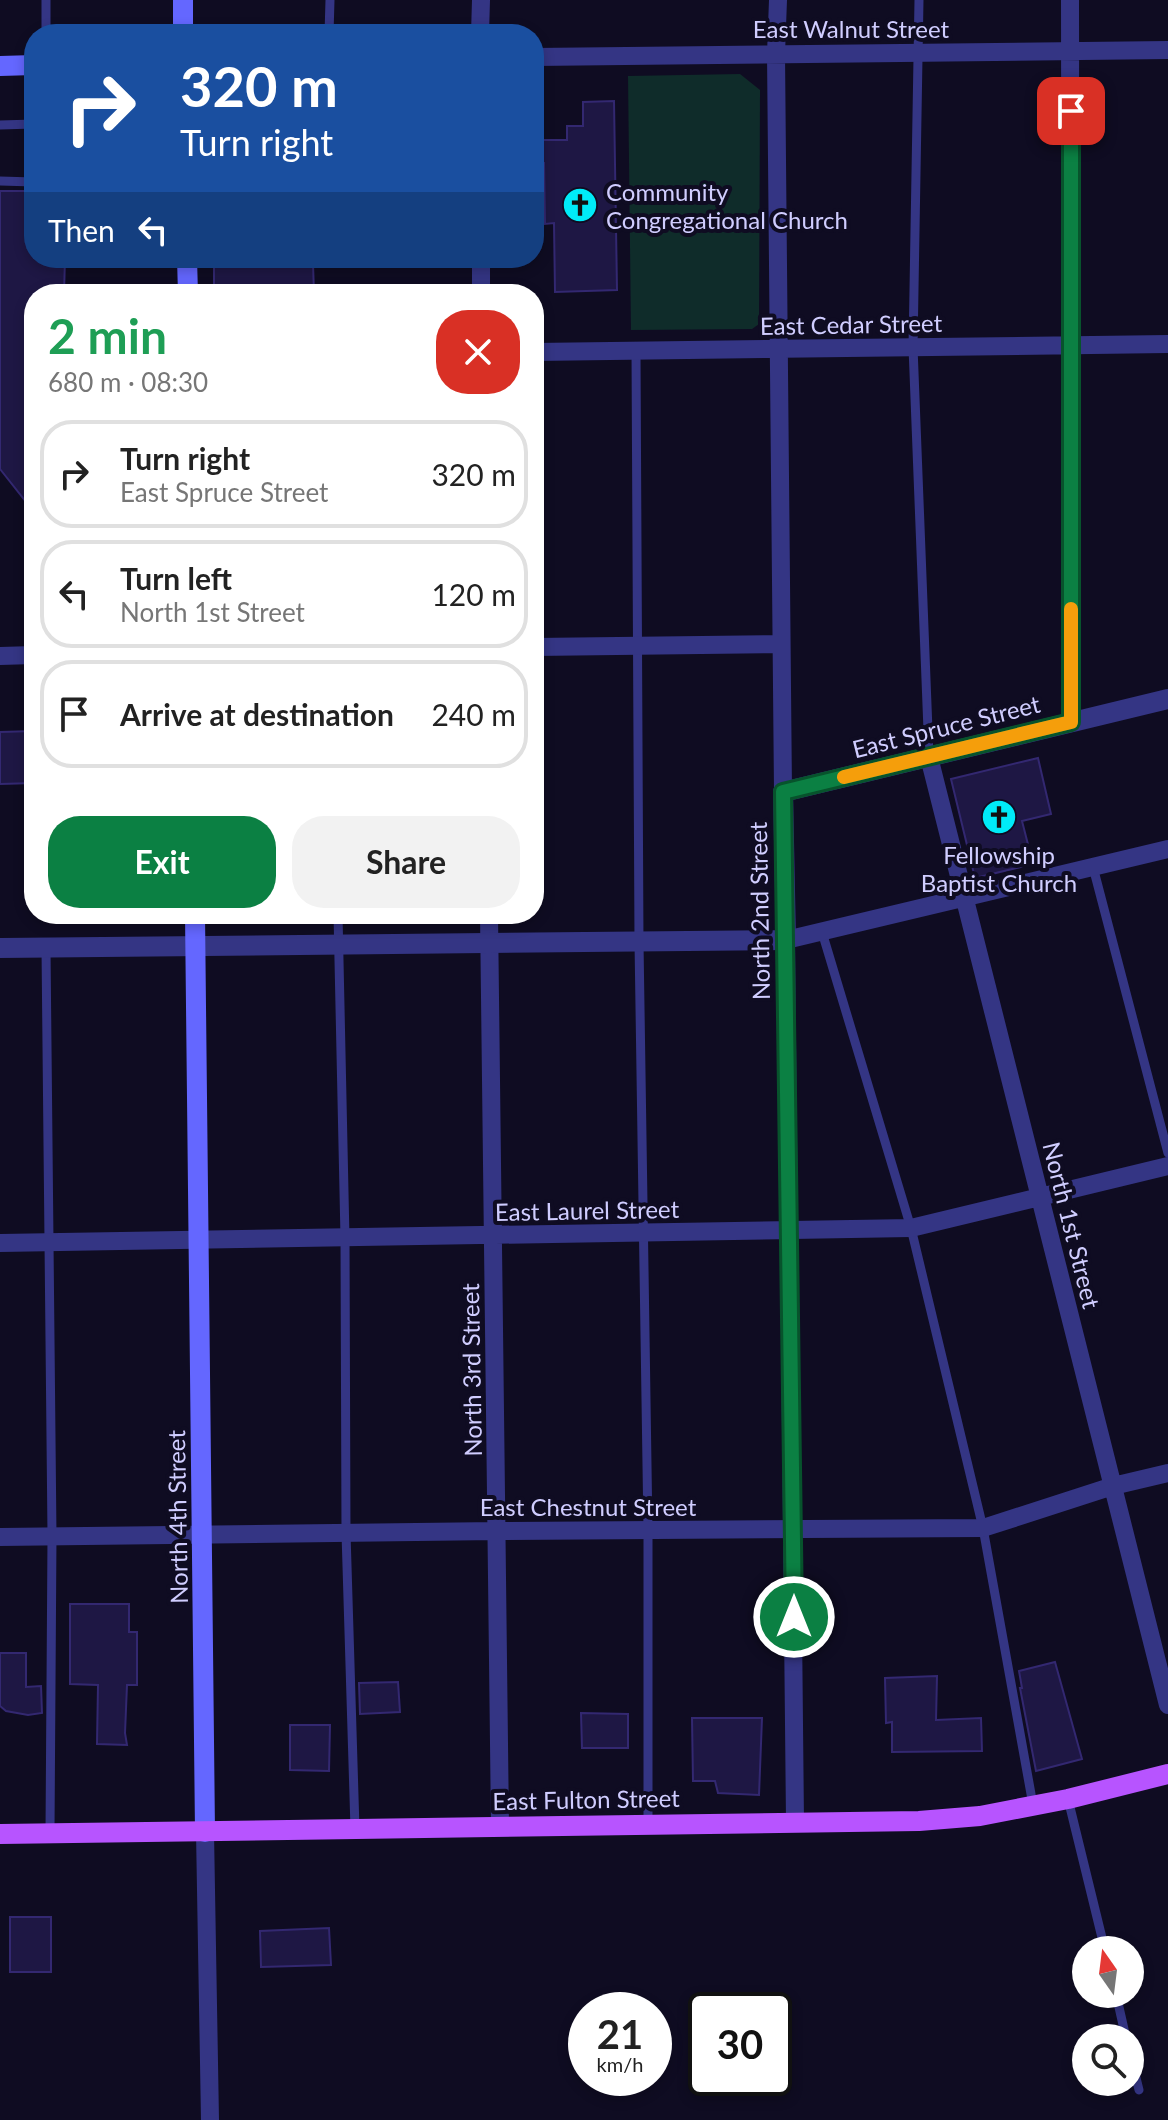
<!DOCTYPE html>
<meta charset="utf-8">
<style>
body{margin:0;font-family:Lato,sans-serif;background:#f2f2f2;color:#222;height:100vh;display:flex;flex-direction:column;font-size:30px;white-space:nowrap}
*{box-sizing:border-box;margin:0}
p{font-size:26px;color:#767676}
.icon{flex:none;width:44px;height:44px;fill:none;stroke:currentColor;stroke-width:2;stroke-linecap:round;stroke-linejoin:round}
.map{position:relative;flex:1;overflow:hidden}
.side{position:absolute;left:24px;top:284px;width:520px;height:640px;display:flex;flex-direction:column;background:#fff;border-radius:32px;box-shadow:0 4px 12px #0003}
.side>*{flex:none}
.banner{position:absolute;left:24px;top:24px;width:520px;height:244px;border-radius:32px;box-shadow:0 4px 12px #0003;background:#1a4fa0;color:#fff;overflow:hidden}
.needle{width:52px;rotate:346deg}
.controls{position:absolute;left:1072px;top:1936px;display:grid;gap:16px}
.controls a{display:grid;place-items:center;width:72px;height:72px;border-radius:50%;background:#fff;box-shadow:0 4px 12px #0003;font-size:40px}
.speed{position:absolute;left:568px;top:1992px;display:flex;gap:16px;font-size:40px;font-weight:700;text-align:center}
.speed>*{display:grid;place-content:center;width:104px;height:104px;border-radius:50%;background:#fff;box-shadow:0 4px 12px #0003;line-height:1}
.speed small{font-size:20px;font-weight:400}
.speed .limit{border:4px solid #111;border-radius:12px;background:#fff;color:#111}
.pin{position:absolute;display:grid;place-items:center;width:68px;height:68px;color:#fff;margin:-34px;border-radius:16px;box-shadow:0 4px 12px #0006}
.me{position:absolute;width:88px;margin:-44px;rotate:0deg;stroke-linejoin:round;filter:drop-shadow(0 0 6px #0008)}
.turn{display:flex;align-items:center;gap:28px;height:168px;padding:0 24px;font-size:36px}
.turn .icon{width:104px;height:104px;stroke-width:2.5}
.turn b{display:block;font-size:56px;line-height:68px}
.then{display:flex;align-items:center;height:76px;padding:0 24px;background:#0003;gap:16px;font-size:30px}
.round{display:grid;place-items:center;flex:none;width:84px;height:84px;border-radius:32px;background:#f2f2f2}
.head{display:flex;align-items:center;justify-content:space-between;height:136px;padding:0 24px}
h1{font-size:48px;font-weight:700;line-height:60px;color:#1e9e55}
.button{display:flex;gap:16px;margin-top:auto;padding:16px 24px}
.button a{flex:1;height:92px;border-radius:32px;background:#0b8043;color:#fff;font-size:32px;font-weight:700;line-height:92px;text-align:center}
.button a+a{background:#f2f2f2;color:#222}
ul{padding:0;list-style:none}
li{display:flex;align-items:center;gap:24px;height:108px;margin:0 16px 12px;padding:0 8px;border:4px solid #e0e0e0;border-radius:32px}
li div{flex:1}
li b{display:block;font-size:30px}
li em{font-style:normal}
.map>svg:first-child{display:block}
.green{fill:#0f2c2a}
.building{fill:#1e1744;stroke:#332871;stroke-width:2}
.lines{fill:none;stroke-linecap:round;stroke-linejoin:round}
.service{stroke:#343584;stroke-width:9}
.minor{stroke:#343584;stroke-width:18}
.tertiary{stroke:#343584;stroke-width:20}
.secondary{stroke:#6467ff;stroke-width:20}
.primary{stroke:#b754ff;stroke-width:20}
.route-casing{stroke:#07532c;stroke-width:20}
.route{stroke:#0b8043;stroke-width:14}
.slow{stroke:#f59e0b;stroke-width:14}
.labels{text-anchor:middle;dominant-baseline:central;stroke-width:8;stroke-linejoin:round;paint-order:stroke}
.street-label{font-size:24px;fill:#d0cdff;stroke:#0f0c22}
.poi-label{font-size:24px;fill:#d0cdff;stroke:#0f0c22;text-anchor:start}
</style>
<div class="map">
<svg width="1168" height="2120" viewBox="0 0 1168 2120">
<rect width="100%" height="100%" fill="#0f0c22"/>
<path class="green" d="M740,74L760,90L759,324L752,329L631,330L628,76Z"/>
<path class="building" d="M614,101L617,290L555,292L554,223L545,224L544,163H538L537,140H567V126H583V102Z
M0,191H34V258H65L64,294H34V512L0,469Z
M313,263L314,294H214V265Z
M34,731V783L0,784V732Z
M1038,758L1051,814L1022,821L1033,864L975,878L951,779Z
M70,1604H129V1632H137V1685H127L125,1733L127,1745L97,1744L98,1685L70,1684Z
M0,1653H26V1687L41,1686L42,1713L28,1715L6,1711L0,1706Z
M1055,1662L1082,1759L1036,1771L1020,1688H1022L1019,1671Z
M937,1676L936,1720L981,1718L982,1751L892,1752V1722L886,1723L885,1678Z
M398,1682L400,1712L360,1714L359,1683Z
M581,1713L628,1714V1748H582Z
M692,1718H762L759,1795L718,1793L715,1781H693Z
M290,1725H330L329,1771L290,1770Z
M10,1917H51V1972H10Z
M329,1928L331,1965L261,1967L260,1931Z"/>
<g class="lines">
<path class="service" d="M46,0V34
M919,0L913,347L929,756
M329,34L330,0
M0,125L34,124
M0,181L34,182
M636,351L639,942L648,1530V1824
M1093,867L1168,1153
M338,914L345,1238L346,1533L355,1829
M822,932L911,1228L983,1528L1033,1805
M46,948L52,1536L50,1832
M1068,1799L1105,1950
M1116,1994L1126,2038
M1130,2053L1139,2090"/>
<path class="minor" d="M778,0L776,54L783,792
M1070,0L1071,722
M480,34L481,0
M534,57L1168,50
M481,258V294
M534,352L1168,344
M534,647L781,644
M0,656L34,655
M929,757L1168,1705
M489,914L500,1826
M0,1243L911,1228L1168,1166
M0,1537L497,1531L983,1528L1113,1486L1168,1473
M795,1822L786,940L1168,849
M205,1832L210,2120"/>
<path class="tertiary" d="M0,948L786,940L783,792L1168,699"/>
<path class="secondary" d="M183,0V34
M0,66L34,65
M187,258L188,294
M195,914L205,1832"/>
<path class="primary" d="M0,1834L919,1821L980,1816L1068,1799L1168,1774"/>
</g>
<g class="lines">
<g class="route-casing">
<path id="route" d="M794,1617L783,792L1071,722V111"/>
</g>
<use href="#route" class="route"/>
<path class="slow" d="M844,777L1071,722V609"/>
</g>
<defs>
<g id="church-disc" transform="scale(1.8)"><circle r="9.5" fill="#00ebf8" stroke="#0f0c22"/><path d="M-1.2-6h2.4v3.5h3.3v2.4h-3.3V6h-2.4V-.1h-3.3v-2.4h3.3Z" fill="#111"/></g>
</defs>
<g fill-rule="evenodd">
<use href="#church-disc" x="580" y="205"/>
<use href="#church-disc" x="999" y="817"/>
</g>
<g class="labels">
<g class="street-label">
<text x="851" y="28">East Walnut Street</text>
<text transform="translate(851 324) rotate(-1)">East Cedar Street</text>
<text transform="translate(946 726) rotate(-14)">East Spruce Street</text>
<text transform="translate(759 911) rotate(-91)">North 2nd Street</text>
<text transform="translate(587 1210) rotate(-1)">East Laurel Street</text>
<text transform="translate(1072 1225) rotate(76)">North 1st Street</text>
<text transform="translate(471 1370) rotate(-91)">North 3rd Street</text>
<text x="588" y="1506">East Chestnut Street</text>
<text transform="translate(177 1517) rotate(-91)">North 4th Street</text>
<text transform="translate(586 1799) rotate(-1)">East Fulton Street</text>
</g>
<g class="poi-label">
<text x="606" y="191">Community<tspan x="606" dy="28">Congregational Church</tspan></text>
<text x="999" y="854" text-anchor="middle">Fellowship<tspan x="999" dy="28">Baptist Church</tspan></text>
</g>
</g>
</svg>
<div class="controls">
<a><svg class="needle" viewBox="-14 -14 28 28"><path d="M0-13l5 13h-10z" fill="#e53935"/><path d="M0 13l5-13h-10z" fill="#767676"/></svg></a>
<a><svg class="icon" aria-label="search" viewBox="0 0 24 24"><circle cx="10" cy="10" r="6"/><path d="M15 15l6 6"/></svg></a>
</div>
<div class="speed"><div>21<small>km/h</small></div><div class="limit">30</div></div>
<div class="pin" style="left:1071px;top:111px;background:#d93025"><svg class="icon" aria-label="arrive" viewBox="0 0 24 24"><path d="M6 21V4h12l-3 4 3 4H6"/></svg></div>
<svg class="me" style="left:794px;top:1617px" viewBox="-20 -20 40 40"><circle r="17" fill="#0b8043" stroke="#fff" stroke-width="3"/><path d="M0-11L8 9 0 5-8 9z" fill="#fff"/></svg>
<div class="banner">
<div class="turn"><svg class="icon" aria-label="right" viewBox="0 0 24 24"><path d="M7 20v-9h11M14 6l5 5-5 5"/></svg><div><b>320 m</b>Turn right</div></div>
<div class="then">Then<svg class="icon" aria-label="left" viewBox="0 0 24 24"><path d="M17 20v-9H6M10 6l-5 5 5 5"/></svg></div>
</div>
<section class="side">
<div class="head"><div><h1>2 min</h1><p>680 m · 08:30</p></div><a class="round" style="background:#d93025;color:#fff"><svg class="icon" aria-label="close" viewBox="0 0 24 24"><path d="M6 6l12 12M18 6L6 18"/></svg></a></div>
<ul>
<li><svg class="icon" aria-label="right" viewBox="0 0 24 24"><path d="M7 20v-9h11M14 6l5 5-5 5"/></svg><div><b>Turn right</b><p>East Spruce Street</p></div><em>320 m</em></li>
<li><svg class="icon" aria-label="left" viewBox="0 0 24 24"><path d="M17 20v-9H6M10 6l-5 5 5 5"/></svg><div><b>Turn left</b><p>North 1st Street</p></div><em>120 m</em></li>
<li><svg class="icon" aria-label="arrive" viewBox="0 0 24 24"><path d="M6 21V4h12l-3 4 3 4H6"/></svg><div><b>Arrive at destination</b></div><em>240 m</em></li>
</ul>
<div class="button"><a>Exit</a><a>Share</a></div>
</section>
</div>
